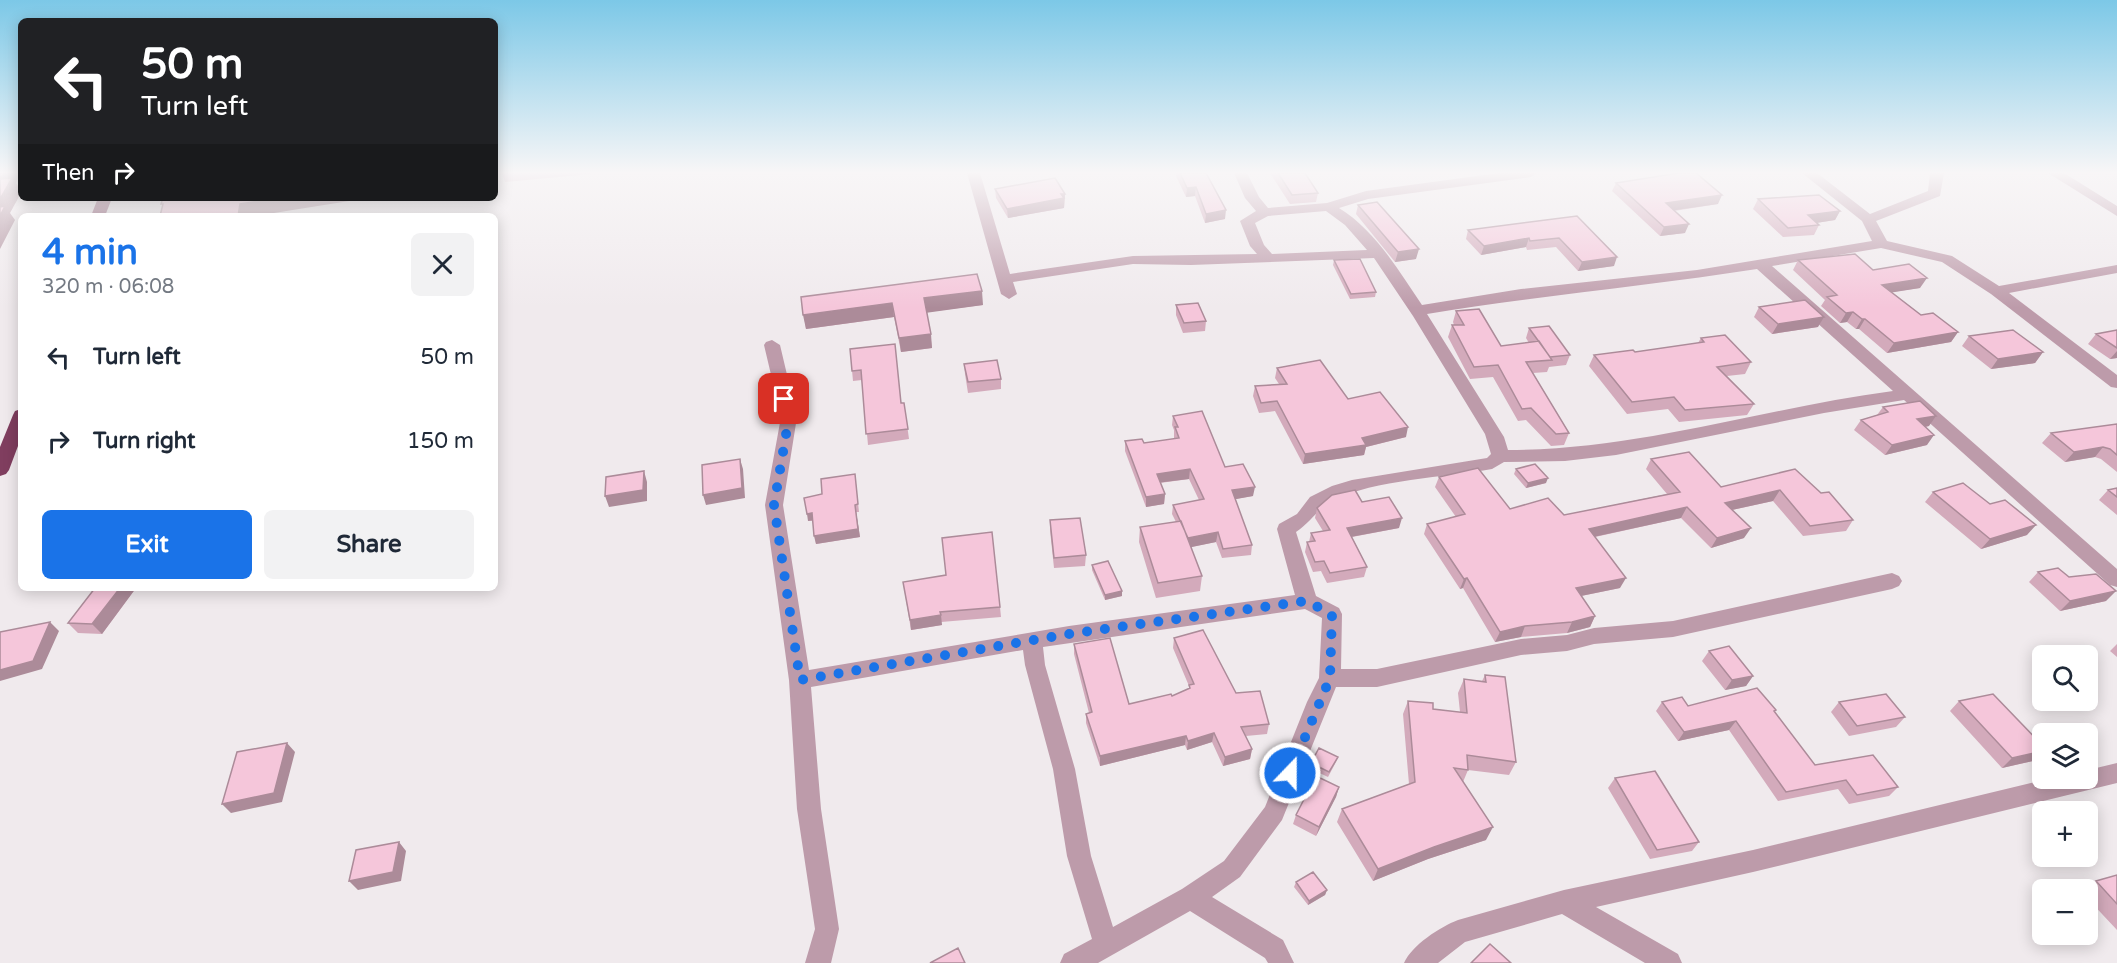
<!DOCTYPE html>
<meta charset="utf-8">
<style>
body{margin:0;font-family:"Varela Round",sans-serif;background:#f2f2f3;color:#1f2937;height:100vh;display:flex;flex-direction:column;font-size:22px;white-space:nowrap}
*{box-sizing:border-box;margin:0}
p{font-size:20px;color:#747a83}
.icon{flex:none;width:33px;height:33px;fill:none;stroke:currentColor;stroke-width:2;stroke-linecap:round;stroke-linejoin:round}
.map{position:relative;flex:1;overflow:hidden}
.drawer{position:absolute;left:18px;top:213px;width:480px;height:378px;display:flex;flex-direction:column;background:#fff;border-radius:9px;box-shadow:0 3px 15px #0003}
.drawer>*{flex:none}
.guide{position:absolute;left:18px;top:18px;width:480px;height:183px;border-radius:9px;box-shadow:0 3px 15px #0003;background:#202124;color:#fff;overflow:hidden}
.fabs{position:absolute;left:2032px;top:645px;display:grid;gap:12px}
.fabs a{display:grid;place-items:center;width:66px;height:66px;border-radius:9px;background:#fff;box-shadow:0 3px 15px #0003;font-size:30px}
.pin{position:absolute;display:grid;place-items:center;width:51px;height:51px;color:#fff;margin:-26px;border-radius:12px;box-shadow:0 3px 9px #0006}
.me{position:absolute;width:66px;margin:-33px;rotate:22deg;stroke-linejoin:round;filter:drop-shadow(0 0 4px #0008)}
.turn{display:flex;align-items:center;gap:21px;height:126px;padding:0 24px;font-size:27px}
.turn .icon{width:78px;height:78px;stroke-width:2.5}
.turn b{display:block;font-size:42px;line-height:51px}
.then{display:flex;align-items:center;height:57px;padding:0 24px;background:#0003;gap:12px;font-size:22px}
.round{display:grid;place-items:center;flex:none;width:63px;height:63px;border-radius:9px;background:#f2f2f3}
.overview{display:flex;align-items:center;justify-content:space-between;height:102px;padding:0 24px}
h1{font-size:36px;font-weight:800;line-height:45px;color:#1a73e8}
.cta{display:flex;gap:12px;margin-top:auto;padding:12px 24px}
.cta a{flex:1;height:69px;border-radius:9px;background:#1a73e8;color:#fff;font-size:24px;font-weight:800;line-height:69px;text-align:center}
.cta a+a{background:#f2f2f3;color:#1f2937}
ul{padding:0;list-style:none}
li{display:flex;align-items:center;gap:18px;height:84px;padding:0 24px}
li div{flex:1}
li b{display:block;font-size:22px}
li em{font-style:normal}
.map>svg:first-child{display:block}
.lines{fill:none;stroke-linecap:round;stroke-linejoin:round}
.minor{fill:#bd9baa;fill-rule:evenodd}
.highway{fill:#803e5f;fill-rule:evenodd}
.wall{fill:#d3aabb}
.shaded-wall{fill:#ac8b99}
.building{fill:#f5c6da;stroke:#ac8b99;stroke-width:1.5}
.route{stroke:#1a73e8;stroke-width:10;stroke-dasharray:0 18}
</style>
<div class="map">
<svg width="2117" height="963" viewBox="0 0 2117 963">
<rect width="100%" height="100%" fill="#f0eaed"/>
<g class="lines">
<path class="minor" d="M967,173H980L1010,274L1133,256L1257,254L1250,246L1240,221L1256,211L1245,198L1234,173H1247L1259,197L1268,208L1327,203L1366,191L1499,173H1537L1531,177L1368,199L1339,208C1375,230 1399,271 1422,305L1521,289L1697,270L1872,241L1862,221L1802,173H1817L1870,214L1928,191L1930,173H1944L1940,196L1876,221L1887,241L1952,256L1999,286L2117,265V273L2009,293L2117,375V388L2111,387L1991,294L1942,262L1881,248L1772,266L2117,569V587L2110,585L1904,400L1824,413L1616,455L1565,461L1504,462L1492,469C1447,477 1373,480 1334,500C1318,508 1311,522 1296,532L1316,596L1339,608L1342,614L1341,669H1377L1521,639L1567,635L1594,628L1673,621L1892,573L1899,576L1902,581L1899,586L1892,589L1673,637L1594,644L1567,651L1521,655L1377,687H1336L1282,820L1240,877L1212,897L1283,940L1294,963H1268L1265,958L1190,911L1098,963H1060L1064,954L1092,939L1067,856L1053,769L1025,665L1023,650L811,687L821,809L839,929L831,963H805L815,929L797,809L789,680L765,505L781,417L764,345L766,342L772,340L780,345L797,417L783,505L809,670L1069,626L1295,595L1277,529L1279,524L1297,514L1310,497L1332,486L1352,480L1487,458L1491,454L1485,434L1413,316L1374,258L1191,265L1133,264L1013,282L1017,294L1009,299L1001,294ZM1326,211L1345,225L1367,250L1272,254L1264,245L1255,223L1268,216ZM1757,269L1893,391C1764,408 1640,450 1508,450L1504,437L1427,314C1537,296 1648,286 1757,269ZM1305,609L1322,618L1319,678L1307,702L1265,807L1224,861L1182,889L1113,927L1091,856L1075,769L1045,665L1043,647Z
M2048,173H2064L2117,206V216Z
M2117,763V783L1753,872L1596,907L1678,954L1682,963H1645L1562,914L1465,942L1438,963H1404C1412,945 1440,927 1458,920L1564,890L1753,850L2052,778H2088V770Z"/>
<path class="highway" d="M98,198H112L105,216H91Z
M21,409V438L9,470L6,474L0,476V447L13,415L15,411Z"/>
</g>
<path class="wall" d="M502,173H591V174L505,182Z
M1176,173H1206L1225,219L1205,223L1195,196L1186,197L1176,176Z
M1270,173H1305L1318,193L1316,202L1290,204Z
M1616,183L1718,204L1674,211L1685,233L1660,236L1612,191Z
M995,189L1065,194L1064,208L1008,218L996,198Z
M1758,199L1840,211L1835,220L1816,223L1819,225L1814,235L1783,237L1753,209Z
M1358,205L1416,259L1395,262L1356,214Z
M1577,216L1614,266L1578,271L1556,247L1527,250L1526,247L1481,255L1466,239L1468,230Z
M1334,260L1376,292L1375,297L1350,299L1333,265Z
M1798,260L1873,270L1920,288L1892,292L1921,315L1958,332L1951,342L1887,353L1859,329H1856L1847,322L1840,323L1821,306L1825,300L1793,270Z
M801,297L983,305L927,312L932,348L901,352L894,317L806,329Z
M1176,305L1206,321L1205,331L1183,333L1176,315Z
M1759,307L1818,327L1772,334L1754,317Z
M1456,311L1501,346L1529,343L1526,338L1529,328L1570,355L1566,365L1549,367L1547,372L1533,373L1569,433L1564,445L1551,446L1526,420L1518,421L1493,377L1470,379L1448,337L1452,325H1454L1453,322Z
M2117,330V358L2110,359L2088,344L2096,334Z
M1969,336L2043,352L2035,363L1991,369L1962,346Z
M1701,338L1751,362L1745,374L1727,376L1754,404L1747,415L1679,422L1668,409L1627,414L1589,366L1594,355L1635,352L1698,343Z
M850,349L902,403H904L909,439L868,445L862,380L853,381Z
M964,364L1001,379V389L968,393L965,374Z
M1277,368L1348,399L1406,437L1366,447L1364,455L1303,464L1275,411L1259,413L1253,396L1255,386L1279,384L1275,378Z
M1883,407L1929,426L1926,427L1927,445L1885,455L1854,430L1861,420L1877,415Z
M1173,416L1253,496L1235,499L1252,545L1251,555L1222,558L1216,542L1191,547L1202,576L1200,591L1156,598L1139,542L1140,527L1176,522L1172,514L1173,505L1199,500L1189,479L1160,483L1165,494L1164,504L1146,507L1125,451V441L1144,443L1174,439V430L1172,425Z
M2117,424V472L2101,459L2095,457L2065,462L2042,443L2051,433Z
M1651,459L1721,487L1821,493L1853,520L1846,531L1803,536L1773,501L1732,510L1744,538L1711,548L1681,518L1595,537L1620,588L1581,596L1595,616L1590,627L1567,633L1521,637L1495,642L1463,588L1460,589L1424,534L1427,524L1456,517L1435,487L1439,477L1510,509L1564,515L1667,494L1646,469Z
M1516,469L1546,483L1526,488L1514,474Z
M855,474L859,512H856L860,537L816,544L813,521H808L822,494Z
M2117,488V515L2099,500L2108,490Z
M1933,492L2027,535L1981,549L1925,502Z
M1362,502L1399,528L1352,537L1367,567L1364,577L1327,583L1321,571L1313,572L1305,552L1307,542H1309L1311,533L1323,531L1315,518L1317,508Z
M1050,520L1086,555L1085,566L1054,568L1050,530Z
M1092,565L1122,591V596L1105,600L1092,570Z
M2038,572L2069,577L2106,601L2060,611L2029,582Z
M903,582L1000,607L1001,617L941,622L942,625L911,630Z
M95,588H136L102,634L78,633L68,623Z
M1174,638L1236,693L1269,724L1267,734L1246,736L1252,749L1250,759L1223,766L1212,742L1187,750L1185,745L1100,766L1086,723V714L1089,713L1074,654V644L1129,704L1172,696L1189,689V686L1173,648Z
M2117,644V657L2110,651Z
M1709,651L1753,676L1746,686L1725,690L1702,661Z
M1485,675L1516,762L1509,775L1468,770L1463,782L1486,840L1428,859L1373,881L1337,822L1342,809L1409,784L1403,714L1408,701L1433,709L1460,712L1458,693L1464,679L1482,681Z
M1959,701L2043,746V754L2037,760L2002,768L1950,711Z
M1662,702L1688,706L1776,710L1775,712L1815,765L1898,787L1889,796L1849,804L1838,789L1778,801L1729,730L1678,741L1656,711Z
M1839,702L1905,717L1896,727L1849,736L1831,712Z
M1338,757L1336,762L1328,777L1309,768L1311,763Z
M1615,778L1699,842L1692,851L1650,859L1608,788Z
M1339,787L1336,797L1316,836L1293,824L1296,815Z
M2117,875V930L2088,899V890H2084L2096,881Z
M1296,882L1327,890L1325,895L1308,905L1294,887Z"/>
<path class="shaded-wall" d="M4,173H20V174L16,183L21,191V193L10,213L15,220L0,249V179Z
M1196,187L1195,196L1186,197L1187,188Z
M1065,194L1064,208L1008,218L1007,209Z
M1722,195L1718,204L1662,212L1666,203Z
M277,198H368L255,216H238L240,204Z
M1226,210L1225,219L1205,223L1206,214Z
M1840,211L1835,220L1803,225L1808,215Z
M1689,224L1685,233L1660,236L1664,227Z
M1529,238L1526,247L1481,255L1484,246Z
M1419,249L1416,259L1395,262L1398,252Z
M1617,257L1614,266L1578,271L1582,262Z
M1927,278L1920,288L1876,295L1882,285Z
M982,291L983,305L925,313L924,298Z
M892,303L894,317L806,329L803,315Z
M1853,312L1847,322L1840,323L1846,313Z
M1824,317L1818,327L1772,334L1778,324Z
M1862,319H1865L1859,329H1856Z
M1958,332L1951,342L1887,353L1894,343Z
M931,334L932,348L901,352L899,338Z
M2117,351V358L2110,359Z
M2043,352L2035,363L1991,369L1998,359Z
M1936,416L1929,426L1910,429L1917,419Z
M1408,427L1406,437L1366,447L1364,455L1303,464L1305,454L1362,438Z
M1934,435L1927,445L1885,455L1892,445Z
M2103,447L2095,457L2065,462L2074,452Z
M740,459L743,469L745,498L706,505L703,495Z
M1190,469L1189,479L1156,483L1157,474Z
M644,471L647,482V501L609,507L605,496Z
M1548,478L1546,483L1526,488L1528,483Z
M1255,487L1253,496L1231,500L1232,490Z
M1780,490L1773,501L1718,513L1725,503Z
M1165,494L1164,504L1146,507V497Z
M855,505L860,537L816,544L814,536Z
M1687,507L1681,518L1584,539L1589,529Z
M812,513L814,520L808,521L807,514Z
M1402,518L1399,528L1345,538L1347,528Z
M2036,525L2027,535L1981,549L1990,539Z
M1751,528L1744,538L1711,548L1717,538Z
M1218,532L1216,542L1187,548L1188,538Z
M1467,578L1463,588L1460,589L1464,579Z
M1626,578L1620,588L1571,598L1576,588Z
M120,588H136L102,634L92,624Z
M1122,591V596L1105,600V595Z
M2116,591L2106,601L2060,611L2070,601Z
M941,615L942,625L911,630L910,620Z
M1595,616L1590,627L1567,633L1572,622Z
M50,622L59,631L42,669L0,681V670Z
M1525,626L1521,637L1495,642L1500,632Z
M1753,676L1746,686L1725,690L1732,680Z
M1736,721L1729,730L1678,741L1684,732Z
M1214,733L1212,742L1187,750L1188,741Z
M1186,736L1185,745L1100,766V756Z
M287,743L295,752L282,802L231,813L222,804Z
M1252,749L1250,759L1223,766L1225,757Z
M2043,751V754L2037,760L2002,768L2012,758Z
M1339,787L1336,797L1316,836L1319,827Z
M1493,827L1486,840L1428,859L1373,881L1378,869L1434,847Z
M399,842L406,851L401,881L358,890L349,881Z
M1327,890L1325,895L1308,905L1309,901Z"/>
<path class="building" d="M0,173H4L0,179L12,178L0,199Z
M1180,173H1206L1226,210L1206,214L1196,187L1187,188Z
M1278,173H1305L1318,193L1292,195Z
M1679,173H1696L1722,195L1666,203L1689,224L1664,227L1616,183Z
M1055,178L1065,194H1061L1064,198L1007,209L995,189Z
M1819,195L1840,211L1808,215L1819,225L1788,228L1758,199Z
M163,198H277L240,204L238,216H160L163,204H161Z
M1377,202L1419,249L1398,252L1358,205Z
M5,206L0,216V207Z
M1577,216L1617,257L1582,262L1559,238L1530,241L1529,238L1484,246L1468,230Z
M1855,254L1873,270L1909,264L1927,278L1882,285L1921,315L1933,313L1958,332L1894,343L1865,319H1862L1853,312L1846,313L1827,297L1837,295L1798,260Z
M1360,259L1376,292L1351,294L1334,260Z
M977,274L982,291L924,298L931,334L899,338L892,303L803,315L801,297Z
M1805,300L1824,317L1778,324L1759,307Z
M1198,303L1206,321L1184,323L1176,305Z
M1479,309L1501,346L1539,341L1552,360L1526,362L1569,433L1556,434L1531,408L1522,409L1498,365L1474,367L1452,325H1464L1456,311Z
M1549,326L1570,355L1550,357L1529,328Z
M2013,330L2043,352L1998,359L1969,336Z
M2117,330V348L2096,334Z
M1725,335L1751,362L1717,367L1754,404L1685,410L1674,397L1632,402L1594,355L1633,350L1635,352L1704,342L1701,338Z
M895,344L901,403H904L908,429L866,434L861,370L852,371L850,349Z
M997,360L1001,379L968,382L964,364Z
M1320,360L1348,399L1380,392L1408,427L1362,438L1366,445L1305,454L1277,401L1261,403L1255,386L1287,384L1277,368Z
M1920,401L1936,416L1917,419L1934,435L1892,445L1861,420L1888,412L1883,407Z
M1202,411L1225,467L1243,464L1255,487L1232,490L1252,545L1223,549L1218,532L1188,538L1173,505L1204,499L1190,469L1157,474L1165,494L1146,497L1125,441L1142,439L1144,443L1179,438L1175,427H1178L1173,416Z
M2117,424V455L2110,449L2103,447L2074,452L2051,433Z
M1689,452L1721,487L1795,469L1821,493L1829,492L1853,520L1810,526L1780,490L1725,503L1751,528L1717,538L1687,507L1589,529L1626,578L1576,588L1595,616L1572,622L1525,626L1500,632L1467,578L1464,579L1427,524L1465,514L1439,477L1478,468L1510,509L1548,498L1564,515L1680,492L1651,459Z
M740,459L742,488L703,495L702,465Z
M1535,464L1548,478L1528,483L1516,469Z
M644,471L643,490L605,496L606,477Z
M855,474L858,504L855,505L858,529L814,536L812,513L807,514L804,498L822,494L821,479Z
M1963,483L1990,504L2005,500L2036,525L1990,539L1933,492Z
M2117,488V497L2108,490Z
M1355,490L1362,502L1389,497L1402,518L1347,528L1367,567L1330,573L1324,561L1315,562L1307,542L1315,541L1311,533L1330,530L1317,508L1332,495Z
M1080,518L1086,555L1054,558L1050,520Z
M1181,521L1202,576L1158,583L1140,527Z
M992,532L1000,607L940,612L941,615L910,620L903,582L946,575L942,538Z
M1108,561L1122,591L1105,595L1092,565Z
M2058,568L2069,577L2096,574L2116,591L2070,601L2038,572Z
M95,588H120L92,624L68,623Z
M50,622L33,661L0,670V632Z
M1203,630L1236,693L1260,691L1269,724L1241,727L1252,749L1225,757L1214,733L1188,741L1186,736L1100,756L1086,714L1092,712L1074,644L1110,638L1129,704L1171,694L1172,696L1190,688L1189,685L1194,684L1174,638Z
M1729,646L1753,676L1732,680L1709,651Z
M1485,675L1505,677L1516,762L1467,755L1468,770L1454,768L1493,827L1434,847L1378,869L1342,809L1415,782L1408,701L1433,703V709L1467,713L1464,679L1486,682Z
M1757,688L1776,710L1774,711L1815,765L1873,755L1898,787L1857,795L1846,780L1786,792L1736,721L1684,732L1662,702L1682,697L1688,706Z
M1886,694L1905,717L1857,726L1839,702Z
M1993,694L2043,746V751L2012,758L1959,701Z
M287,743L274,793L222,804L237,752Z
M1319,748L1338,757L1329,772L1311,763Z
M1655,771L1699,842L1657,850L1615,778Z
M1316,776L1339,787L1319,827L1296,815Z
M399,842L393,872L349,881L356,850Z
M1313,872L1327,890L1309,901L1296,882Z
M2117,875V904L2096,881Z
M1490,944L1511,963H1471Z
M958,948L965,963H930Z"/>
<linearGradient id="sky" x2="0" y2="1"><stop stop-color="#7cc8e7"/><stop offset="0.56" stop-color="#f8f6f7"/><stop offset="1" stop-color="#f8f6f7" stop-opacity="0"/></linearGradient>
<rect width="2117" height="308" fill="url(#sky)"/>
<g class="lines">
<path class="route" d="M784,399L789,417L774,505L800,680L1069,634L1307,601L1332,615L1330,678L1290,773"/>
</g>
</svg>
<div class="fabs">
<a><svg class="icon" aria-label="search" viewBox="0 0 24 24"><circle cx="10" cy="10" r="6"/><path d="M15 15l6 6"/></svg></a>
<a><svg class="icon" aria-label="layers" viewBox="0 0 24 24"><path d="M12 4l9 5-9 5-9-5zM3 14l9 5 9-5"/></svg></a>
<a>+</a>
<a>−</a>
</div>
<div class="pin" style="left:784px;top:399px;background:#d93025"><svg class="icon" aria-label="arrive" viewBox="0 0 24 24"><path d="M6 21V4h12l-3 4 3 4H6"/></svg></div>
<svg class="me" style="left:1290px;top:773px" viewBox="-20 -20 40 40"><circle r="17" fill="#1a73e8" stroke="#fff" stroke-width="3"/><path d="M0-11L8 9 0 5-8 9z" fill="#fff"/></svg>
<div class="guide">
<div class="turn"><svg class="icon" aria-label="left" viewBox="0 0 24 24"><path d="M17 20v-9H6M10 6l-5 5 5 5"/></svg><div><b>50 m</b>Turn left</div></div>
<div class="then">Then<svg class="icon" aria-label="right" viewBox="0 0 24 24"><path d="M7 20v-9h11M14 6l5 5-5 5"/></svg></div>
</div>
<section class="drawer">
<div class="overview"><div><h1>4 min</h1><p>320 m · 06:08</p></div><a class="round"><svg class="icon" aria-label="close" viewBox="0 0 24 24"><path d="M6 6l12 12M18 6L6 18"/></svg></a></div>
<ul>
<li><svg class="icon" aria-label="left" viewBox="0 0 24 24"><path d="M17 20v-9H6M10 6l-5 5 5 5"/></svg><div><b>Turn left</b></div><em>50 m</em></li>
<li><svg class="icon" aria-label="right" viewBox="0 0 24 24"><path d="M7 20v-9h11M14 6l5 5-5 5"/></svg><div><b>Turn right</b></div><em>150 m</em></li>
</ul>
<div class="cta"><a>Exit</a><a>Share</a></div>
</section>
</div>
